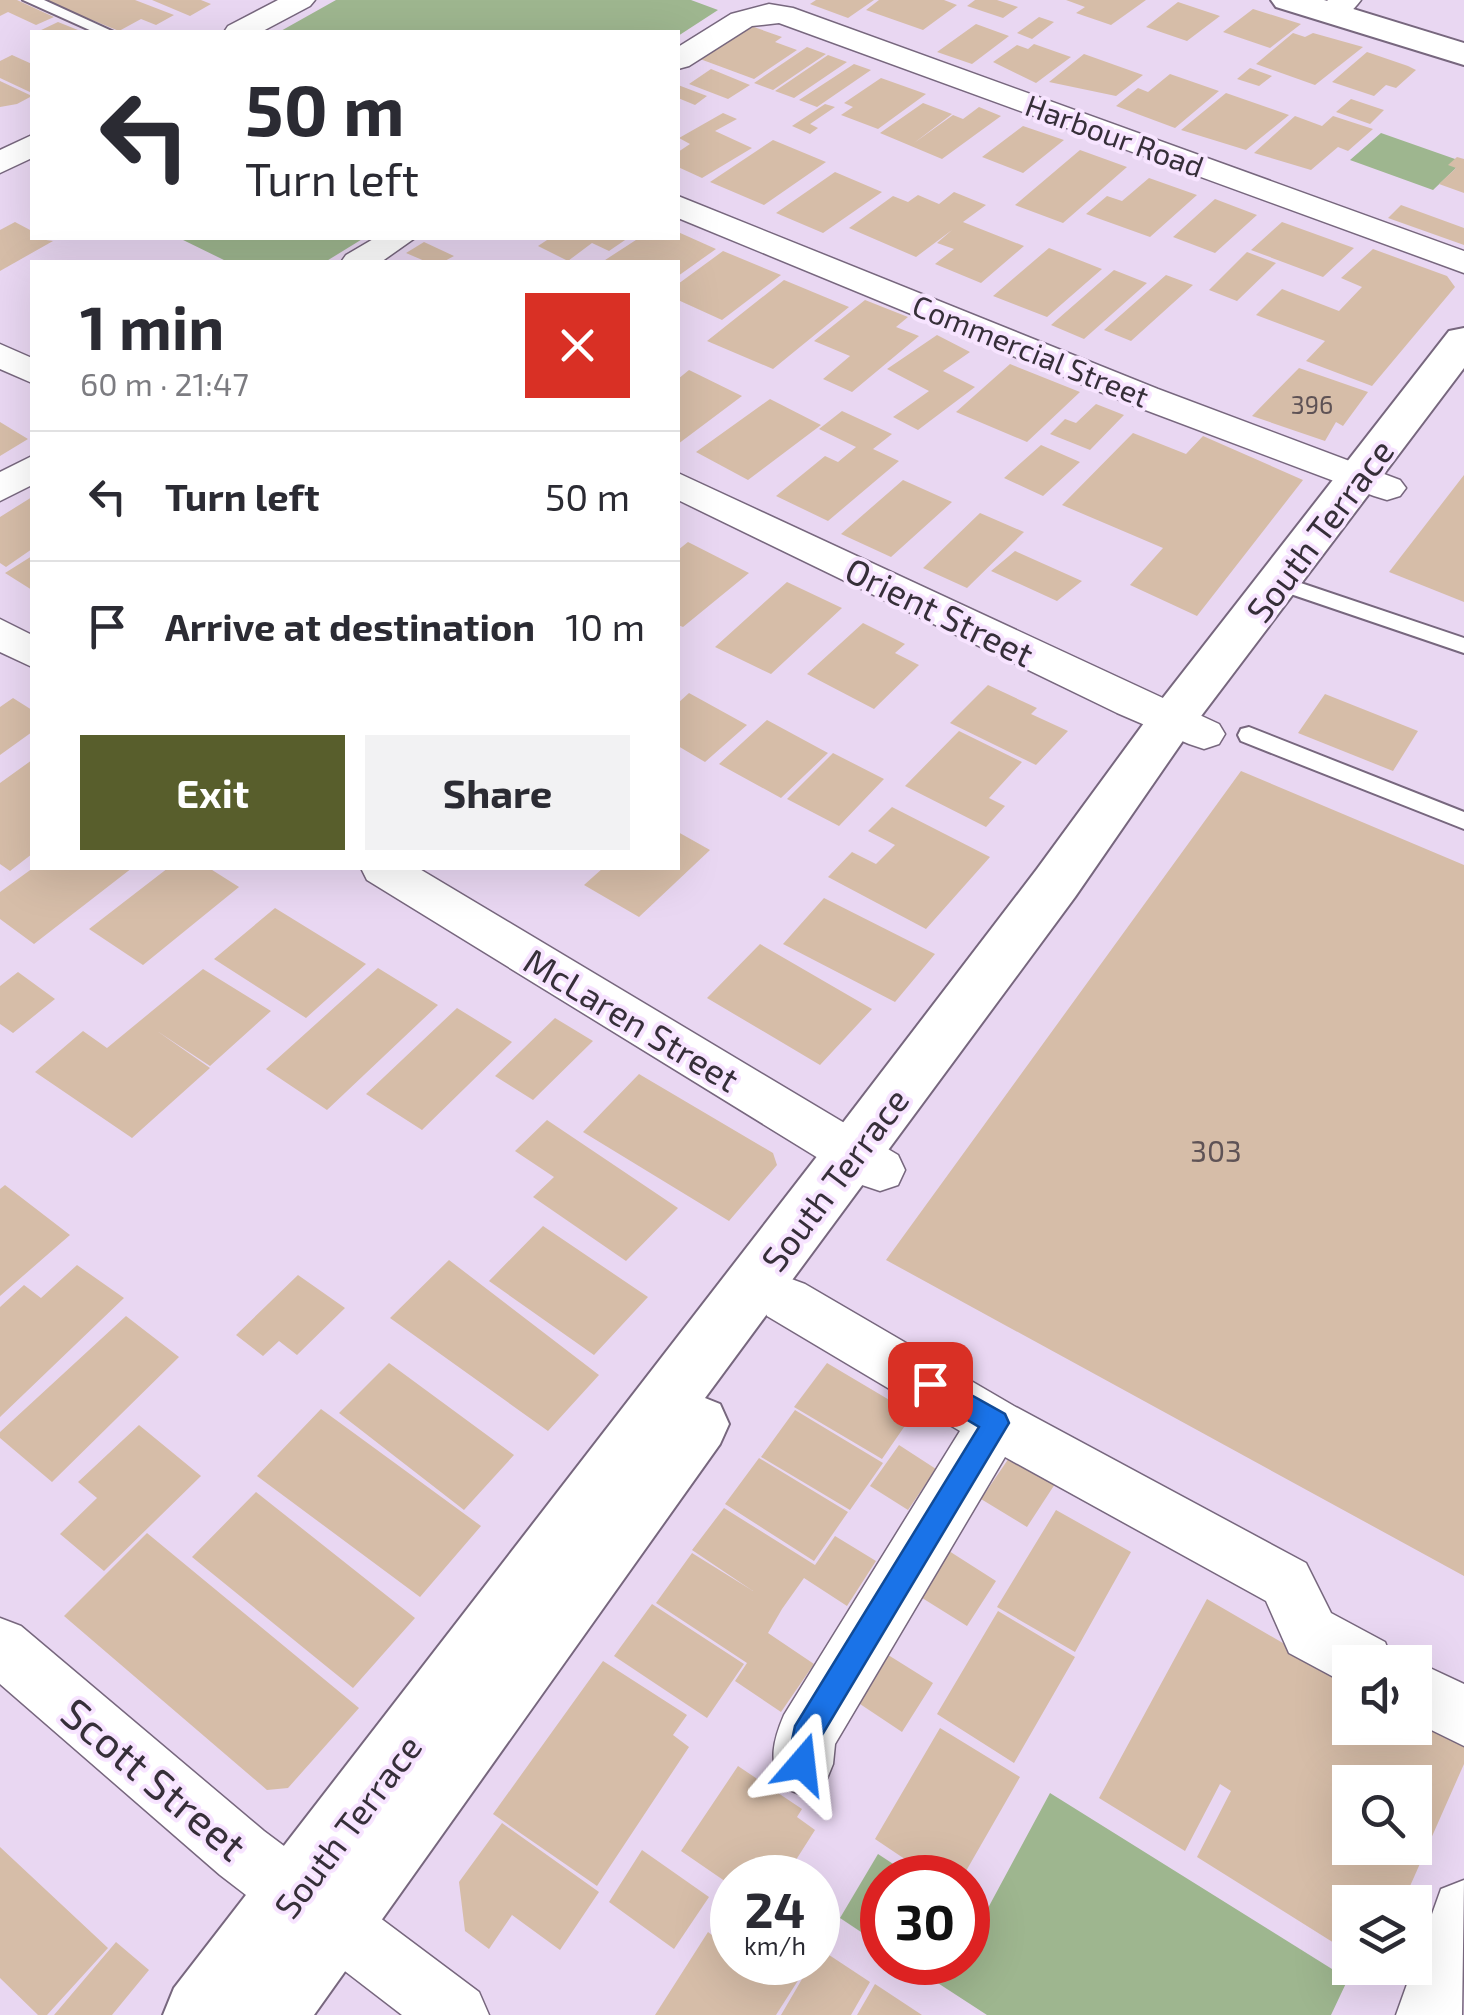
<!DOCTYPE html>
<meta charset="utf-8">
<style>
body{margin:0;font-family:"Exo 2",sans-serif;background:#f2f2f3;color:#2b2b33;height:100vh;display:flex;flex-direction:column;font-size:38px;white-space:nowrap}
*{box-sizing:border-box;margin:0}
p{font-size:32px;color:#7c7c81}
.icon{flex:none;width:55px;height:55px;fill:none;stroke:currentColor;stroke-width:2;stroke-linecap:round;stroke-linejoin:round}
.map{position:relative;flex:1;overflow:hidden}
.details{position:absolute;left:30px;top:260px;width:650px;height:610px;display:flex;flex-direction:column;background:#fff;border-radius:0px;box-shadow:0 10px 40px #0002}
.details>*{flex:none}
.guide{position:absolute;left:30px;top:30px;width:650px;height:210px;border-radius:0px;box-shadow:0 10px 40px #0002;background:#fff;color:#2b2b33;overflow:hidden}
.buttons{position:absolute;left:1332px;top:1645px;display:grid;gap:20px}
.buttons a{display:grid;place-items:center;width:100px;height:100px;border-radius:0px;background:#fff;box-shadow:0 10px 40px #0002;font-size:50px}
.speed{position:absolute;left:710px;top:1855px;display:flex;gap:20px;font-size:50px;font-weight:700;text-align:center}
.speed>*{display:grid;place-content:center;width:130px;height:130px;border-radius:50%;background:#fff;box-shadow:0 10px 40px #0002;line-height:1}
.speed small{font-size:25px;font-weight:400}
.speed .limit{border:15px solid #d22;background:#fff;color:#111}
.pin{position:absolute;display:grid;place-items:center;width:85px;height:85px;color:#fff;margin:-42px;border-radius:20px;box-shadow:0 5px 15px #0006}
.me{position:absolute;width:110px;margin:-55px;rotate:17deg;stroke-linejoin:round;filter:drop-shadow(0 0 8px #0008)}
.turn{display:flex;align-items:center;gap:35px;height:210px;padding:0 50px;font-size:45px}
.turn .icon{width:130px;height:130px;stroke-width:2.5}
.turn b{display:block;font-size:70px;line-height:85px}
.round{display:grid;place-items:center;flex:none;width:105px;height:105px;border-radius:0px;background:#f2f2f3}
.overview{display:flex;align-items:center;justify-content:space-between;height:170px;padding:0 50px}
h1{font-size:60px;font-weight:700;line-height:75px}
.action{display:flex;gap:20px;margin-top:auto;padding:20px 50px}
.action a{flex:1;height:115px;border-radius:0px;background:#585e2c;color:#fff;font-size:40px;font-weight:700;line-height:115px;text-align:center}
.action a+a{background:#f2f2f3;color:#2b2b33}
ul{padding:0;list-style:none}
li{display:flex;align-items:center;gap:30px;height:130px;padding:0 50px;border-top:2px solid #e1e1e2}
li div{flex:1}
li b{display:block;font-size:38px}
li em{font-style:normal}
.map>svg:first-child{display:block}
.green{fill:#9eb68f}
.building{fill:#d6bda8;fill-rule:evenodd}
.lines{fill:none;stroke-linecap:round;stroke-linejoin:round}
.service-casing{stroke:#77677e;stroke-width:4}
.minor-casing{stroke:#77677e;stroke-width:3}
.tertiary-casing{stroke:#77677e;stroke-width:4}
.service{fill:#fff;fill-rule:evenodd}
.minor{fill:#fff;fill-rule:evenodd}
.tertiary{fill:#fff;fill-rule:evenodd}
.route{fill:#1a73e8;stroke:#114b97;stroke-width:2.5}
.labels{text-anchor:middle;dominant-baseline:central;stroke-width:8;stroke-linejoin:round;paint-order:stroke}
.far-number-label{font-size:25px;fill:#5e5255}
.far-street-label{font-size:30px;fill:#362f39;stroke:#f7e4ff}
.number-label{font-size:30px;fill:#5e5255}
.street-label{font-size:35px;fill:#362f39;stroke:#f7e4ff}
.near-street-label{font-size:42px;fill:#362f39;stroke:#f7e4ff}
</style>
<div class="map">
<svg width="1464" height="2015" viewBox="0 0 1464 2015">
<rect width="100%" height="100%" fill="#e9d7f2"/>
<path class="green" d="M336,0H691L718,10L678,36V32H279Z
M1381,133L1455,159L1456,168L1433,190L1350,160Z
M179,238H364L325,262H228Z
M1050,1793L1348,1979L1331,2015H987L907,1963L968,1962V1913L981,1921Z
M878,1854L913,1877L882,1878V1946L840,1918Z"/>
<path class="building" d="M0,0H17L54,17L36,25L8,12L0,16Z
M43,0H135L174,15L156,25L141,19L119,31Z
M152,0H201L211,4L190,16Z
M816,0H874L848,18L810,4Z
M879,0H944L957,5L923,30L866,10Z
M975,0H997L1018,7L1003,18L967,6Z
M1066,0H1146L1111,25L1076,13L1085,7Z
M1178,2L1220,16L1187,41L1146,27Z
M1253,9L1301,24L1270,48L1223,32Z
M1039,17L1054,22L1032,39L1017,33Z
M58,22L83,32H37Z
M976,24L1009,36L972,64L937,52Z
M751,26L782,37L775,42L797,50L754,79L700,59Z
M1293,33L1305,37L1313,33L1363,47L1315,85L1256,64Z
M1034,44L1071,57L1036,83L993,62L1017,45L1028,49Z
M807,47L826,54L773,90L754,83Z
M1367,52L1408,66L1416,70L1396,88L1386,85L1374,96L1332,82Z
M1084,54L1143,75L1116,96L1049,82Z
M12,55L32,64V93L0,78V61Z
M828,55L847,62L794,98L775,91Z
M854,64L871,70L817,107L799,100Z
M1250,68L1272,76L1259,86L1237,79Z
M711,69L750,85L728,99L689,84Z
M1170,74L1219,91L1175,128L1116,106L1138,88L1148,92Z
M881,78L926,94L878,129L841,115L853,107L844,103Z
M0,81L32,96L17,104L0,107Z
M678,85L707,96L695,105L678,98Z
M1226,93L1289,115L1246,150L1181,130Z
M1351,99L1384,110L1370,124L1336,112Z
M923,103L952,114L914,143L953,115L963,119L979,107L1001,116L942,159L880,133Z
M825,104L835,107L810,124L818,128L810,134L792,126Z
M723,113L737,119L715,131L752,148L702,178L678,167V152L690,144L679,138Z
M1295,116L1322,126L1333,116L1373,129L1348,151L1338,147L1311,170L1254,153Z
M1023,126L1064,140L1023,173L982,157Z
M773,140L826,162L764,205L710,182Z
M1080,150L1127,167L1063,223L1015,205Z
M1457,157L1464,159V193L1439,184L1456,168L1448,165Z
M835,172L882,192L823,233L776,213Z
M1149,178L1197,195L1150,237L1086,214L1107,196L1122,201Z
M954,192L986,205L963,222L1024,246L981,283L935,264L954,249L937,243L952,230L916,257L849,228L893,196L908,202L918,195L939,204Z
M1215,199L1257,215L1215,253L1173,237Z
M1401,205L1464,228V245L1388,218Z
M15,222L32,231V238L53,241L0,271V230Z
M1282,222L1354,248L1323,277L1251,250Z
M678,232L716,249L678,276V262H602L639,238H678Z
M550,238H628L609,251L592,243L568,261L538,246Z
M424,242L454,256L443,262H427L406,253Z
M1049,248L1102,269L1047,317L993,296Z
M1373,249L1447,276L1455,287L1372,386L1306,361L1325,341L1256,315L1282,289L1339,311L1362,287L1341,278Z
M723,251L781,275L722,320L678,300V284Z
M1247,252L1276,263L1237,301L1209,290Z
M1114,270L1147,283L1084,339L1051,325Z
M1166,275L1193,285L1131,341L1104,330Z
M784,280L849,307L773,369L707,341Z
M865,300L908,317L896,327L919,336L852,392L823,379L850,356L814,341Z
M937,335L970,352L943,371L975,387L918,430L893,417L929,391L887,369Z
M1010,364L1080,392L1027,442L956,412Z
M1299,368L1368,392L1343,426L1336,422L1325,441L1252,416Z
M689,370L742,396L678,444V379Z
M770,399L821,425L748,480L696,452Z
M1096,404L1124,415L1090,450L1050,434L1065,419L1076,423Z
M842,411L892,434L873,449L899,461L828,521L776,496L825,456L838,462L856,447L819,429Z
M0,422L28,439L0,456Z
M1133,433L1186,454L1203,436L1303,480L1197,616L1130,585L1163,548L1062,505Z
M1041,445L1080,462L1043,496L1004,478Z
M1464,475V602L1389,572Z
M903,480L952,502L891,557L841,534Z
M32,497V549L6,567L0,563V517Z
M980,513L1024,532L967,588L923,568Z
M688,542L749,573L683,627L678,625V550Z
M1015,551L1082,581L1057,601L991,571Z
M32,556V590L5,573Z
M787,582L842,608L771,674L715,647Z
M863,623L905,644L895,653L919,665L874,709L807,674Z
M988,685L1037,708L1031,714L1068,731L1036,765L950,723Z
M689,693L747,725L705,762L678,746V703Z
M1325,694L1418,731L1393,771L1298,733Z
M13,698L32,710V732L0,755V707Z
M767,720L828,753L781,798L719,764Z
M959,731L1022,762L989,798L1005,806L986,827L905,786Z
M833,753L884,779L839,826L787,799Z
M32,760V854L10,871L0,864V783Z
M1241,771L1464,865V1576L886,1260Z
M892,807L990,857L926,929L828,877L852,852L876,864L895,845L868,831Z
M678,832L710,850L639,917L584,885L603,868H678Z
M33,868H132L34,944L0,919V892Z
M168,868H209L239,887L143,965L89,929Z
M824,898L935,954L895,1002L783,944Z
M275,908L366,964L306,1018L214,959Z
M760,944L872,1009L820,1065L707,998Z
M378,968L438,1005L327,1110L266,1069Z
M203,969L271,1011L210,1066L157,1031L210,1068L132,1138L35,1072L83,1031L107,1048Z
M18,972L55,999L13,1033L0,1024V986Z
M457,1008L512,1042L422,1130L366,1094Z
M555,1018L593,1041L533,1100L495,1076Z
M639,1074L773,1153L777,1165L729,1221L583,1132Z
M547,1120L678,1208L626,1261L533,1197L554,1177L515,1151Z
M5,1185L70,1235L0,1296V1189Z
M543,1226L648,1297L594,1355L489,1281Z
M449,1260L599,1375L548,1431L390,1318Z
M77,1265L124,1298L0,1417V1307L24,1285L41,1298Z
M298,1275L345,1308L297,1355L279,1341L263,1356L236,1335Z
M126,1316L179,1357L52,1482L0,1438V1432Z
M389,1363L514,1455L464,1510L339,1413Z
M827,1363L913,1414L882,1459L794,1407Z
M321,1409L481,1526L420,1597L257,1476Z
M795,1410L883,1463L850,1510L761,1457Z
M139,1425L201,1476L104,1571L60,1534L97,1498L78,1482Z
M899,1445L936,1469L908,1510L870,1486Z
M759,1458L848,1512L814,1561L725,1504Z
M1009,1458L1055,1484L1027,1527L981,1499Z
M256,1492L415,1618L353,1688L192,1557Z
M724,1508L815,1565L835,1536L876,1561L847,1606L804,1578L782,1609L768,1633L814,1664L781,1712L735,1681L747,1663L656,1603L692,1553L753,1591L692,1550Z
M1056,1510L1131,1552L1075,1652L997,1607Z
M147,1533L359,1708L288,1788L267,1790L64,1616Z
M949,1551L996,1581L967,1626L919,1596Z
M1207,1599L1350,1682V1728H1415V1719L1464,1747V1764L1403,1902H1350V1953L1197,1857L1231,1791L1220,1784L1185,1851L1099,1798ZM1350,1782H1415V1848H1350Z
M652,1604L744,1664L707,1718L614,1656Z
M998,1611L1075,1657L1014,1763L937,1714Z
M885,1653L933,1683L902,1732L854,1700Z
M603,1661L687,1715L673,1735L689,1747L597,1886L493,1814Z
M940,1728L1020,1777L962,1878H933L875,1839Z
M738,1766L802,1809L797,1817L815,1830L787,1874L778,1868L772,1878H732V1886L681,1851Z
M502,1823L599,1892L560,1950L512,1915L489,1949L465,1931L459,1882Z
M0,1847L108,1948L47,2015H38L0,1978Z
M642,1850L709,1897L674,1949L609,1902Z
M708,1932L732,1950V1962H798L806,1968L776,2015H655Z
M116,1942L149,1970L112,2015H54Z
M820,1949L870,1982L851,2015H781L812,1962H818Z
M875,1984L922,2015H857Z"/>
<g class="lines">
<g class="service-casing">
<path id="service" d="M23,0H44L114,32H94Z
M1280,576L1464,638V653L1273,588L1270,583Z
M1249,727L1464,812V829L1241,741L1238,735L1241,729Z"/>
</g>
<g class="minor-casing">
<path id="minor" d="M278,0H315L310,6L261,32H224L228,26Z
M1328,0H1361C1350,15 1337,24 1320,19L1315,13Z
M769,4L793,8L1464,251V273L779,23L752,26L689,66L678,69V47L731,14Z
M32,135V158L0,173V150Z
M678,196L1158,389L1400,480L1406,488L1400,496L1387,500L1374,496L1132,405L678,218Z
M375,238H415L381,262H341L346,255Z
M0,344L32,358V383L0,369Z
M32,456V485L0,501V472Z
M678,473L1219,724L1225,734L1219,744L1204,749L1189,744L1117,713L678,500Z
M0,619L32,635V667L0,652Z
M361,868H418L898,1155L905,1170L898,1185L880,1191L862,1185L367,880Z
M786,1277L805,1284L1014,1406L1306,1563L1331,1613L1385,1642L1393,1662H1350V1685L1343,1682L1289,1653L1266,1601L1005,1457L835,1744L833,1764L824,1786L802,1795L780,1786C769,1759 773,1741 784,1715L960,1431L767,1316L760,1300L767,1284Z
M0,1618L21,1626L264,1831L479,1992L489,2015H402L220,1875L0,1684Z
M1415,1661L1464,1684V1746L1415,1722V1662H1411Z
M1464,1880L1462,2015H1396L1441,1889Z"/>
</g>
<g class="tertiary-casing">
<path id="tertiary" d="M1271,0H1324L1464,43V65L1276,7Z
M1464,328V368L1189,732L1075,897L705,1398L720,1404L729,1424L720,1444L314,2015H163L174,1988L832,1137L1037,869L1155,708L1449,331Z"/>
</g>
<use href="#service" class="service"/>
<use href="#minor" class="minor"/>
<use href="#tertiary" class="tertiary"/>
</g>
<path class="route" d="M930,1372L1005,1414L1009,1423L819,1740L812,1775L802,1779L791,1775L787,1764L795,1726L979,1427L921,1392L917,1384L921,1376Z"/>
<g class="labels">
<g class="far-number-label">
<text x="1312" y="404">396</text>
</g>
<g class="far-street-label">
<text transform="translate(1115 135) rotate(20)">Harbour Road</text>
<text transform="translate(1031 350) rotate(22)">Commercial Street</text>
</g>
<g class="number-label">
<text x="1216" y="1150">303</text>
</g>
<g class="street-label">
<text transform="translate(1319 530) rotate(-53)">South Terrace</text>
<text transform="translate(940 611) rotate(26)">Orient Street</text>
<text transform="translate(632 1019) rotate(31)">McLaren Street</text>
<text transform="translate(834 1179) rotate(-53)">South Terrace</text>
<text transform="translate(347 1826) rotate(-53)">South Terrace</text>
</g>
<g class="near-street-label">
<text transform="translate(155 1778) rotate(40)">Scott Street</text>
</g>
</g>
</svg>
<div class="buttons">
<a><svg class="icon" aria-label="sound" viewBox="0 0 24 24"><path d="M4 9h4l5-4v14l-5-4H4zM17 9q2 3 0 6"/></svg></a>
<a><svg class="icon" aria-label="search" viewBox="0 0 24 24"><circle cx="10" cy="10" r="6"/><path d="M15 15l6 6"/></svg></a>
<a><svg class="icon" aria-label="layers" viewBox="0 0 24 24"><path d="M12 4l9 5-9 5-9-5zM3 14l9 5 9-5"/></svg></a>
</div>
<div class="speed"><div>24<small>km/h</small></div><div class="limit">30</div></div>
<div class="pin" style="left:930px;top:1384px;background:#d93025"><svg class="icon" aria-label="arrive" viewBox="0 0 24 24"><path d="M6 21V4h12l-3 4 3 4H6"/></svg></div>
<svg class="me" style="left:802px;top:1764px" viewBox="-20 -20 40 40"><path d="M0-17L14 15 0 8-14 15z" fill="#1a73e8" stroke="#fff" stroke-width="4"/></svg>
<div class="guide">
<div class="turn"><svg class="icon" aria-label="left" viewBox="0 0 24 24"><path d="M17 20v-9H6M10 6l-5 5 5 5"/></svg><div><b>50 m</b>Turn left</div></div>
</div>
<section class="details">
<div class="overview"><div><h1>1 min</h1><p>60 m · 21:47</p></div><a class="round" style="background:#d93025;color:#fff"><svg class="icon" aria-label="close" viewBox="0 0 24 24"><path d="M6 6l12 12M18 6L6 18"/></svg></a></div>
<ul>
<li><svg class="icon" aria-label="left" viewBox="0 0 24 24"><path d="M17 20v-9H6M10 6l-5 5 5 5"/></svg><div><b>Turn left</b></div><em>50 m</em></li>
<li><svg class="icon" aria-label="arrive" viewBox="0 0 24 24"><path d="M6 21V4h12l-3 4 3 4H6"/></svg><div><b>Arrive at destination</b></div><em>10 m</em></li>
</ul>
<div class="action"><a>Exit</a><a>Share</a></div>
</section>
</div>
